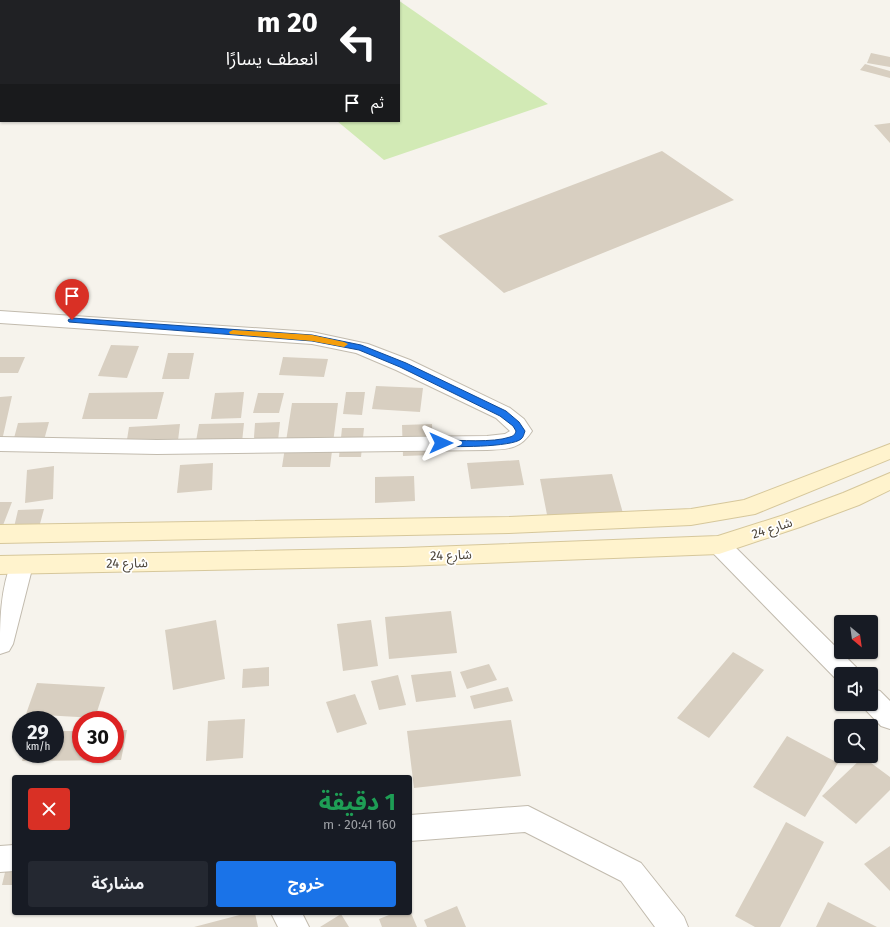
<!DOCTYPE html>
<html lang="ar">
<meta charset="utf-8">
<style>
body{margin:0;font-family:"Fira Sans","Noto Sans Arabic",sans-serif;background:#242831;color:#f1f3f6;direction:rtl;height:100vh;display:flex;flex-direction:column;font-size:15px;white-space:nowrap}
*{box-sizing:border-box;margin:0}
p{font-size:13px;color:#9ea1a6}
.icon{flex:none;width:22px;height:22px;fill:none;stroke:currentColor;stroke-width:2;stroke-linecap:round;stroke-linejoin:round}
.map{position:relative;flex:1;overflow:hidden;direction:ltr}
.details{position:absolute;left:12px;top:775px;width:400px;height:140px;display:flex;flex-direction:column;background:#171b24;border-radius:4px;box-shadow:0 1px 3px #0004;direction:rtl}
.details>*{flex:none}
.hud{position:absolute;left:0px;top:0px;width:400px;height:122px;box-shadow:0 1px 3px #0004;direction:rtl;background:#202124;color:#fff;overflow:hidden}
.needle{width:26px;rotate:151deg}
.fabs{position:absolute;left:834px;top:615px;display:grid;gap:8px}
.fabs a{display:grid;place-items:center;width:44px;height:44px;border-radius:4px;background:#171b24;box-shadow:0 1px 3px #0004;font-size:20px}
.speed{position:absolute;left:12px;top:711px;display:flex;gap:8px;font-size:20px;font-weight:700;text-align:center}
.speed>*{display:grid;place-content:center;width:52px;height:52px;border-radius:50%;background:#171b24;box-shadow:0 1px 3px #0004;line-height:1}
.speed small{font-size:10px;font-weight:400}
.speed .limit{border:6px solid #d22;background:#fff;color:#111}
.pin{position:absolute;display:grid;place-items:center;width:34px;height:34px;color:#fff;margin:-41px -17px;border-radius:50% 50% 50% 0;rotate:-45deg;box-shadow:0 0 4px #0007}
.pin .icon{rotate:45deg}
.me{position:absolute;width:44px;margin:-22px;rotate:90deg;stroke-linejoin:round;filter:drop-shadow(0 0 3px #0008)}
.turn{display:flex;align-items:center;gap:14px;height:84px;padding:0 16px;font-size:18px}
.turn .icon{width:52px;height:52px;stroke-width:2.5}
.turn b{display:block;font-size:28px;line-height:34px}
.then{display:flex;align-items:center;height:38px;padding:0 16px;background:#0003;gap:8px;font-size:15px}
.round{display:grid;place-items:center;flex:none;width:42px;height:42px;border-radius:4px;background:#242831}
.overview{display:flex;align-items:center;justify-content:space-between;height:68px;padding:0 16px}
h1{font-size:24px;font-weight:700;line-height:30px;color:#1e9e55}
.cta{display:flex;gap:8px;margin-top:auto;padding:8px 16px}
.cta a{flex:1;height:46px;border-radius:4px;background:#1a73e8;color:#fff;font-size:16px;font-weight:700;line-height:46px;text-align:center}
.cta a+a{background:#242831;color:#f1f3f6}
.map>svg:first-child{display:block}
.green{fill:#d2eab5}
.building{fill:#d8cfc1}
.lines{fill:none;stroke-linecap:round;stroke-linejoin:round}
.street-casing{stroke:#c2bbae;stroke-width:2}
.secondary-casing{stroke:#d6c79b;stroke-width:2}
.street{fill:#fff;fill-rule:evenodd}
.secondary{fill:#fff3cd;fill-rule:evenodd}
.route{fill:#1a73e8;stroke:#114b97}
.slow{fill:#f59e0b}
.labels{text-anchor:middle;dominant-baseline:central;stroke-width:3.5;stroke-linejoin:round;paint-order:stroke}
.street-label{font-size:13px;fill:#4b4439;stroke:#fff}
</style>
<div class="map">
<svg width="890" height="927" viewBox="0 0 890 927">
<rect width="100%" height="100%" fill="#f6f3ec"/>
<path class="green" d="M317,0H398L548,104L384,160L337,121H399V1H313Z"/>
<path class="building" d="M871,53L890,57V67L867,63Z
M865,64L890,71V78L860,70Z
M890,123V143L874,125Z
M662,151L734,200L504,293L438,236Z
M111,345L139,346L127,378L98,376Z
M168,353H194L189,379H162Z
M0,357H25L18,373H0Z
M283,357L328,359L324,377L279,375Z
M376,386L423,388L420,412L372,409Z
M164,392L157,419H82L89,393Z
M244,392L241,418L211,419L215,393Z
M346,392H365L362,415L343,414Z
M258,393H284L279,413H253Z
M12,396L1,445H0V397Z
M292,403H338L330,467H282Z
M49,422L44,440L13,442L18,423Z
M280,422L277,450L253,451L255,423Z
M244,423L241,452L194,453L199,424Z
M180,424L177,449L125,452L129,427Z
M432,424L433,455L403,456L402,425Z
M342,428H364L361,457H339Z
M519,460L524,485L471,489L467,463Z
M213,463L212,490L177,493L180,465Z
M54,466L53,499L25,503L27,470Z
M612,474L626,524L550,530L540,479Z
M414,476L415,501L375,503V477Z
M0,502H12L0,533Z
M44,509L37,535L12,536L18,510Z
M451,611L457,653L389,659L385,617Z
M216,620L225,679L173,690L165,630Z
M371,620L378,666L343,671L337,624Z
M733,652L764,670L709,738L677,718Z
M489,664L497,680L467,689L460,672Z
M269,667V686L242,688L243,669Z
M451,671L456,697L416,702L411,675Z
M398,675L406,705L379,710L371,681Z
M37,683L105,687L95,718L26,714Z
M508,687L513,701L474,709L470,696Z
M355,694L367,724L337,733L326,702Z
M245,719L243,758L206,761L208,721Z
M511,720L521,776L414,788L407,731Z
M115,730H127L121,760L22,761L24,754H55V731H81V754H115Z
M787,736L838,763L805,817L753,787Z
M863,757L890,777V790L856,824L822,796Z
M786,822L824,842L780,927H755L735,916Z
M13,839L14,885H2Z
M890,846V891L864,864Z
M828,902L877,927H816Z
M457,906L466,927H427L424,920Z
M247,913H255L258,927H194Z
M394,913H411L417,927H382L379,919Z
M341,914L349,927H320Z"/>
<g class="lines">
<g class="street-casing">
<path id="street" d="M0,311L312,332L368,344L410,360L510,408L524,419L532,431C520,450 507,449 487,450L157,454L0,451V437L157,440L487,436L505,434L510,431L496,418L396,370L356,353L312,344L0,323Z
M719,536L727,539L856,667L860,674H841V682L838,681L711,551L707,545L711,539Z
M21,556L29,559L33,565L13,644L9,651L0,654C0,622 0,588 13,559Z
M871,688L880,691L890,701V729L881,726L860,704H871Z
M528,806L641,863L684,917L688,927H655L621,881L525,832L410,841V815Z
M14,845V871L0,872V846Z
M271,913H302L309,927H278Z"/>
</g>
<g class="secondary-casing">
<path id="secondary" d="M890,444V459L755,514L691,525L509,533L0,543V525L509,517L691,509L744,500Z
M890,473V490L859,505L800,527L719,554L403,566L0,574V556L403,548L718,536L784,515L843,493Z"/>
</g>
<use href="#street" class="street"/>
<use href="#secondary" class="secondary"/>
</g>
<path class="route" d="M72,318L312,335L361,345L406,363L506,411L519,422L525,431C524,434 523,438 521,439C513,447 449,448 438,445L436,443L438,441L441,440C459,440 493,443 510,437C513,436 515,435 516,431L513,426L500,416L400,367L359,350L312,341L69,322L68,320Z"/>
<path class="slow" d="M233,330L312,335L344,342L348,344L344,347L312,341L230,334L229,332Z"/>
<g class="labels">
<g class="street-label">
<text transform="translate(772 528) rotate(-18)">شارع 24</text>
<text transform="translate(451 555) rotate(-2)">شارع 24</text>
<text transform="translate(127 563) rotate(-1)">شارع 24</text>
</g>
</g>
</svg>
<div class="fabs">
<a><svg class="needle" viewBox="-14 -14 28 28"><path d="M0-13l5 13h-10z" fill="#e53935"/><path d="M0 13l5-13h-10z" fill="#9ea1a6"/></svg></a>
<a><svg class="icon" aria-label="sound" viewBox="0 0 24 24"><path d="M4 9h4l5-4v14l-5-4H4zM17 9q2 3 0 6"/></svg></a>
<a><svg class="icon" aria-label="search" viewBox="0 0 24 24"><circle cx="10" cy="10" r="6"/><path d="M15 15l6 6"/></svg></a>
</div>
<div class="speed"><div>29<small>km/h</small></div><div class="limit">30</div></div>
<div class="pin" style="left:72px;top:320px;background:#d93025"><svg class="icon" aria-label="arrive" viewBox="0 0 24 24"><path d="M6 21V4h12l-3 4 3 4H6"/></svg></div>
<svg class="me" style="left:441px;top:443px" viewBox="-20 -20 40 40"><path d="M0-17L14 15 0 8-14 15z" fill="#1a73e8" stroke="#fff" stroke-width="4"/></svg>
<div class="hud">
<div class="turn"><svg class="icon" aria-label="left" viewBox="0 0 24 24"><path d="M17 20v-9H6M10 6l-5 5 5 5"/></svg><div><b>20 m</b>انعطف يسارًا</div></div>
<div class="then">ثم<svg class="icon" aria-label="arrive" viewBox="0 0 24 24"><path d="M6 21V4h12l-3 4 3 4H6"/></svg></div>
</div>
<section class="details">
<div class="overview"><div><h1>1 دقيقة</h1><p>160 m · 20:41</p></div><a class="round" style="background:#d93025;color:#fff"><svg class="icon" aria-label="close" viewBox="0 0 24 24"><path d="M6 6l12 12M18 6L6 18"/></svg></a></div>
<div class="cta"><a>خروج</a><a>مشاركة</a></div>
</section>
</div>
